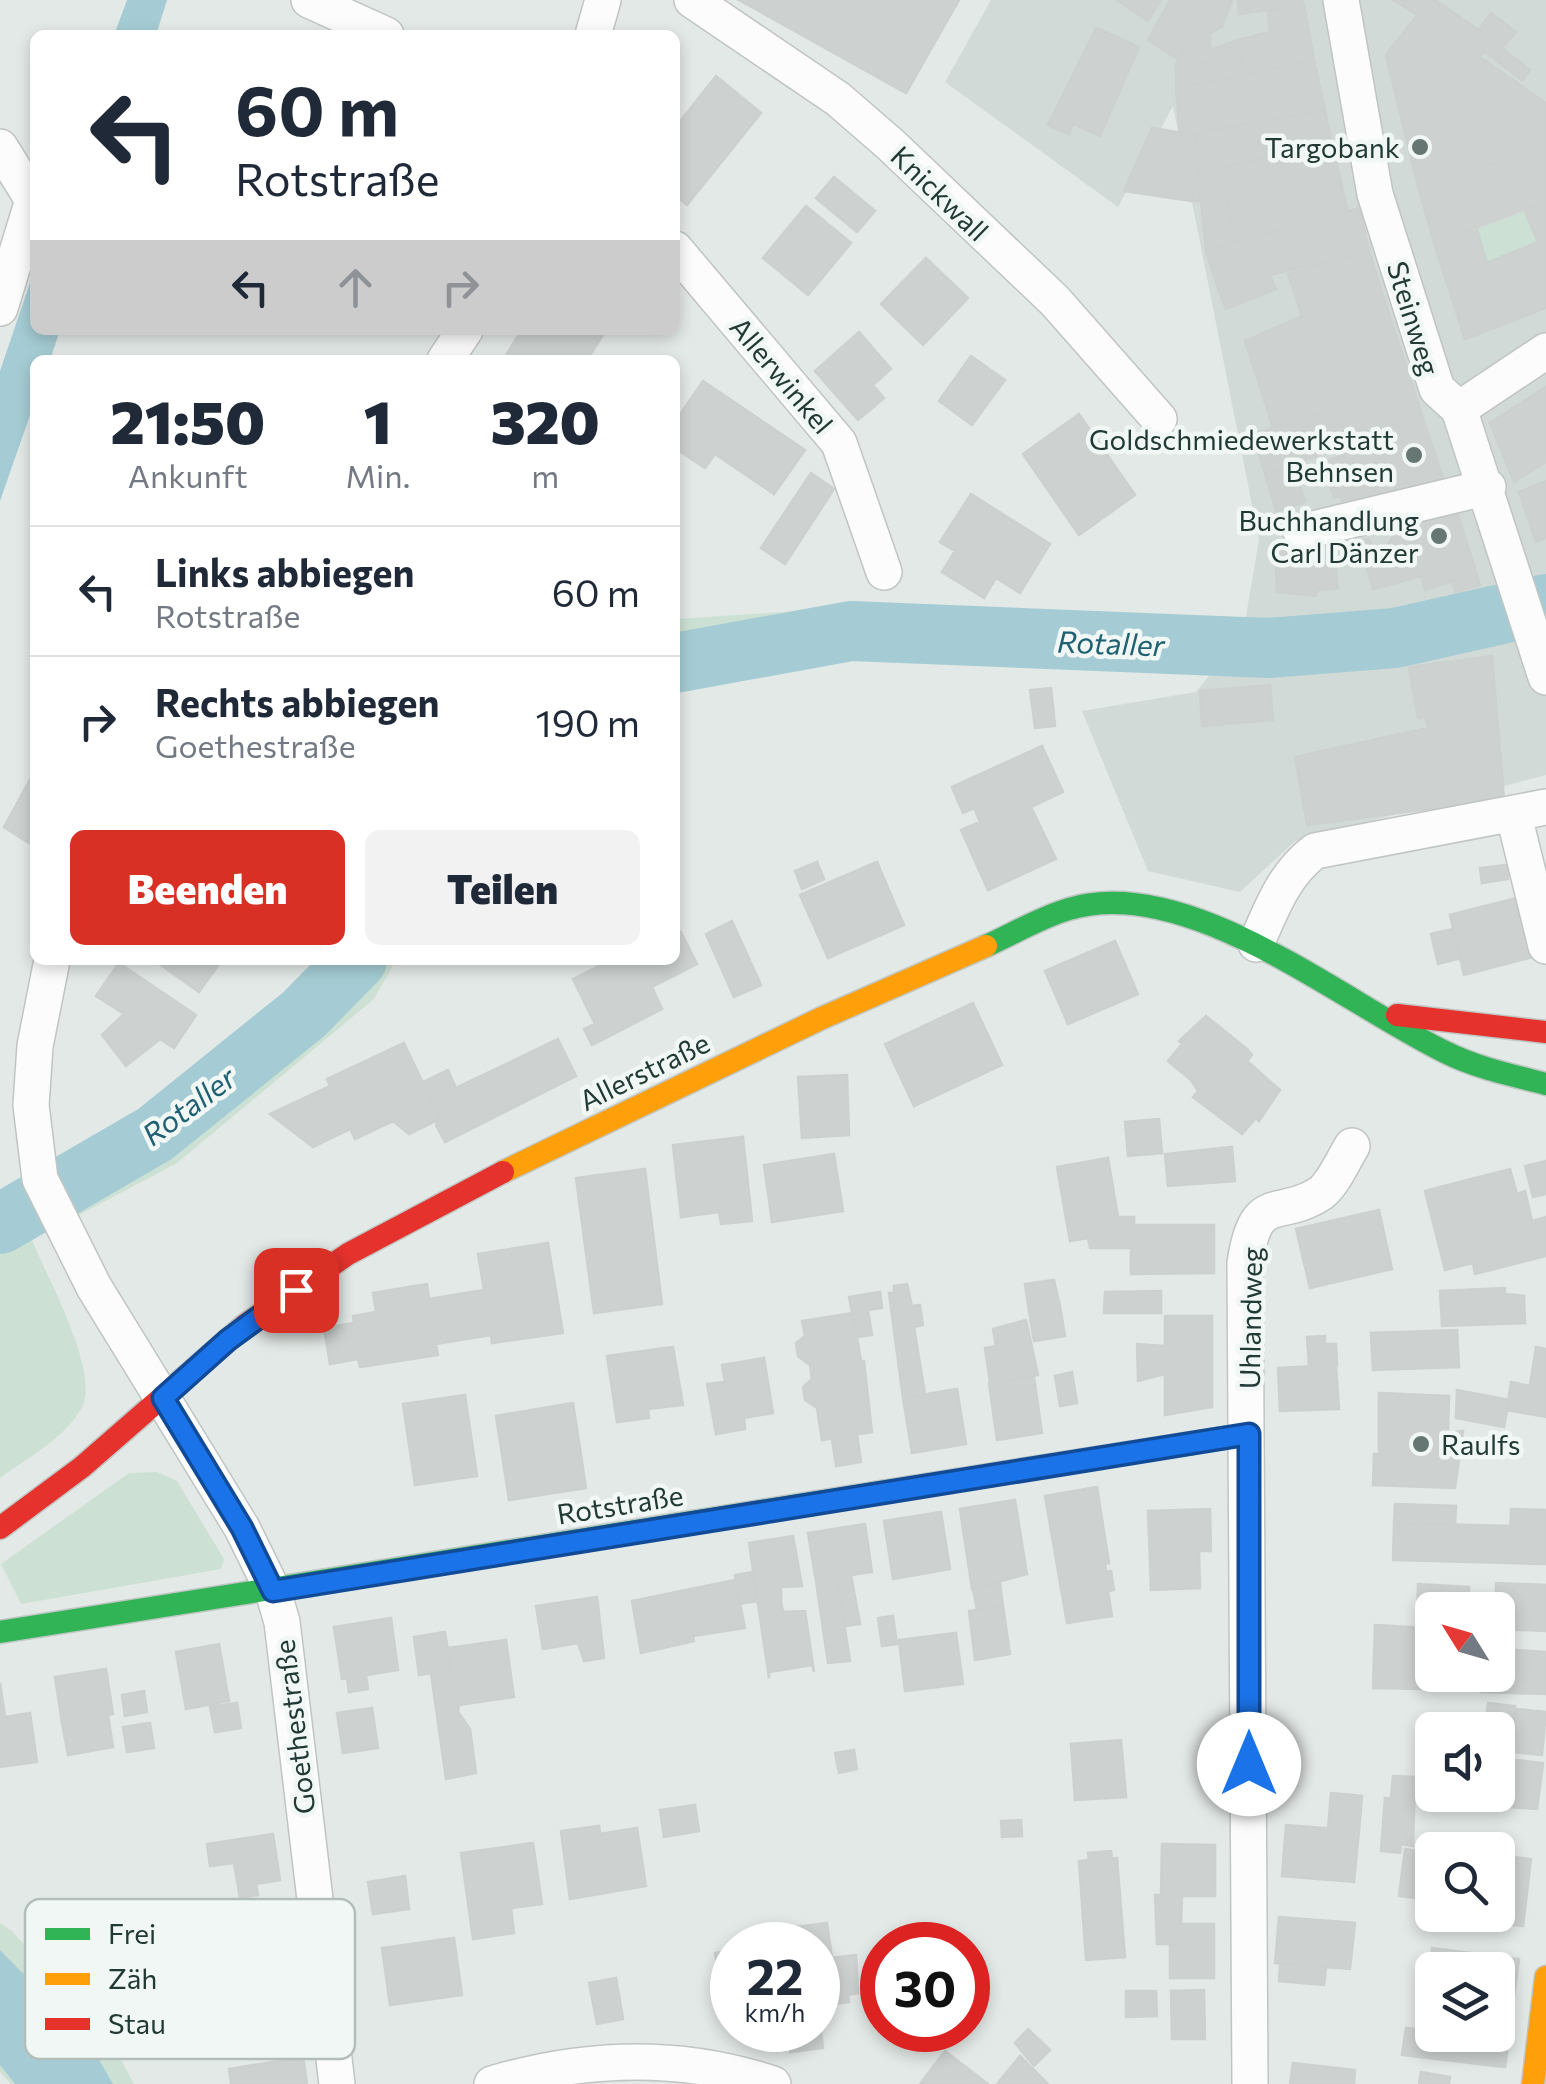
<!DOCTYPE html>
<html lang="de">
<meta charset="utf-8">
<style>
body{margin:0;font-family:Commissioner,sans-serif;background:#f2f2f3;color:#1f2937;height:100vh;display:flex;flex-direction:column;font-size:38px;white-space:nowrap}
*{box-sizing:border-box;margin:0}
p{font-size:32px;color:#747a83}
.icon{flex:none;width:55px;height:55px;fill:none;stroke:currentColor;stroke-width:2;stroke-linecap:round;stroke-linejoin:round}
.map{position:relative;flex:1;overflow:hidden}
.drawer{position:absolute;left:30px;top:355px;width:650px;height:610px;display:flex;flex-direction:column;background:#fff;border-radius:15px;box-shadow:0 5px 15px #0003}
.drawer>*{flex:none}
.top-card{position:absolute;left:30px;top:30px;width:650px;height:305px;border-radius:15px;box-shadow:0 5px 15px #0003;background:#fff;color:#1f2937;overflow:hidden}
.needle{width:65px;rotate:307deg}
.buttons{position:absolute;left:1415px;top:1592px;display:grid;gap:20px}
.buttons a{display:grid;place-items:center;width:100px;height:100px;border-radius:15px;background:#fff;box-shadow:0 5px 15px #0003;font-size:50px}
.speed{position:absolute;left:710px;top:1922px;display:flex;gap:20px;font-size:50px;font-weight:700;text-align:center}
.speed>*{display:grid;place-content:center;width:130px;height:130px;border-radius:50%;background:#fff;box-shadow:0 5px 15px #0003;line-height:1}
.speed small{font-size:25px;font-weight:400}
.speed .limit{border:15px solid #d22;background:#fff;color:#111}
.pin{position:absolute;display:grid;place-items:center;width:85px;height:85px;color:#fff;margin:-42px;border-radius:20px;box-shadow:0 5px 15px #0006}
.me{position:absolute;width:110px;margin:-55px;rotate:0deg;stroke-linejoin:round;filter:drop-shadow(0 0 8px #0008)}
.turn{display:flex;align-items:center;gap:35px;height:210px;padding:0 40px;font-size:45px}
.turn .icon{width:130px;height:130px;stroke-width:2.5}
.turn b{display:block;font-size:70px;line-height:85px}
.lanes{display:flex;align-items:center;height:95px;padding:0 40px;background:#0003;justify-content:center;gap:50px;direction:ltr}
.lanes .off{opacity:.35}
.eta{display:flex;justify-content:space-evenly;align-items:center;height:170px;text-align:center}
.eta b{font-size:60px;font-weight:800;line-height:70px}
.cta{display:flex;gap:20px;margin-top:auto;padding:20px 40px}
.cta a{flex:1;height:115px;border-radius:15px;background:#d93025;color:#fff;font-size:40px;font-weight:800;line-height:115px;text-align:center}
.cta a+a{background:#f2f2f3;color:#1f2937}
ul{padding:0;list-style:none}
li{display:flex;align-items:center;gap:30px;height:130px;padding:0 40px;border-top:2px solid #e0e1e3}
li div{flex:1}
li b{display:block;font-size:38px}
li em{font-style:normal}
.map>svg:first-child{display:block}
.built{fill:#d1dad6}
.green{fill:#cce1d4}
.water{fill:#a5ccd4}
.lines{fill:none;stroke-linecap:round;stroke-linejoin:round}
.river{stroke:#a5ccd4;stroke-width:60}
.building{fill:#cdd2d0;stroke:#ccd1cf;stroke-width:2.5}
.street-casing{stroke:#c0c5c3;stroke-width:38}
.fast-casing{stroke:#bfc6c3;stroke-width:25}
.slow-casing{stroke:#bfc6c3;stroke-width:25}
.jam-casing{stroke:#bfc6c3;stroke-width:25}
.street{stroke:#fbfcfb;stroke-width:35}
.fast{stroke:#30b455;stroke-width:22}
.slow{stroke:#ff9f0a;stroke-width:22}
.jam{stroke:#e5322d;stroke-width:22}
.route-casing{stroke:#114b97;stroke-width:25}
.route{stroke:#1a73e8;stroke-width:18}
.poi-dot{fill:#667773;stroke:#f1f7f4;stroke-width:4}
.labels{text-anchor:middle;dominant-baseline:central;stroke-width:9;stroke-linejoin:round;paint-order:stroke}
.poi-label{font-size:28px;fill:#223a35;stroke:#f1f7f4;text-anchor:end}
.street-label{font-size:28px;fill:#223a35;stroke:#f1f7f4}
.water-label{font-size:30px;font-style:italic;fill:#1f6073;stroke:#f1f7f4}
.key{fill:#f1f7f4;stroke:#b3bebb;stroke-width:2.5}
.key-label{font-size:28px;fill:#223a35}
</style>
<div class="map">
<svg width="1546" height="2084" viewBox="0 0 1546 2084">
<rect width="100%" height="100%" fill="#e3e9e6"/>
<path class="built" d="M991,0H1546V775L1295,841L1240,892L1148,871L1082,711L1196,692L1243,634L1259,540L1173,106L1118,207L945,82Z"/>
<path class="green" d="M1525,212L1538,242L1487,263L1477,230Z
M1546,585V625L1417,660L1283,671L883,657L675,680V619L895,605L1122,616L1282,633L1460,609Z
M329,960H396L374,999L177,1163L32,1240C47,1277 100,1372 82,1407C66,1438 27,1458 0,1478V1197C119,1129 227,1051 329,960Z
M157,1472L177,1481L224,1559L221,1569L21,1604L1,1564L129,1473Z
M0,1923L12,1931L113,2045L134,2084H11L0,2072Z"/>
<path class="water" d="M127,0H167L156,35H114Z
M35,268V330H60L50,360H35V401L0,501V371Z
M174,1090L206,1123L149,1170L0,1247V1209L111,1140Z
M0,1950L87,2039L113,2084H15L0,2065Z"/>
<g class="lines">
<path class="river" d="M675,663L851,631L1268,648L1395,638L1546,604
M0,1224L155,1134L304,1014L357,960"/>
</g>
<path class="building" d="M739,0H959L906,93Z
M1117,0H1161L1148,21Z
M1170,0H1208L1179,60L1148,40Z
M1208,0H1232L1222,26L1210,34L1211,62L1176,65Z
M1238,0H1303L1304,5L1239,14Z
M1393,0H1435L1472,25L1459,41Z
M1304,5L1314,60L1239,77L1237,67L1243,65L1238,40L1270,32L1268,11Z
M1491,13L1516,32L1502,48L1479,30Z
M1418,14L1546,103V160L1477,111L1404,129L1386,55Z
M1472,25L1530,70L1522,80L1485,52L1481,56L1459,41Z
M1096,28L1139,47L1100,136L1073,124L1069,134L1048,125Z
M1238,40L1243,65L1237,67L1239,77L1176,88V65L1211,62L1210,50Z
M1314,60L1325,110L1180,135L1176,88Z
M716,76L761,113L687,205L675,195V128Z
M1325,110L1332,144L1265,157L1260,122Z
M1477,111L1546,160V196L1493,163L1417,182L1404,129Z
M1260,122L1265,157L1198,173L1196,135Z
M1152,128L1196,135L1198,173L1192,201L1124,191Z
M1332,144L1348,211L1235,242L1225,188L1200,192L1201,201H1192L1198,173Z
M1493,163L1546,196V201L1434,243L1417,182Z
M834,177L875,211L857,232L816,198Z
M1225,188L1235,242L1206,251L1200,192Z
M1546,201V308L1465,339L1434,243L1477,230L1487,263L1538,242L1525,212Z
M806,206L851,243L808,295L763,258Z
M1359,208L1369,251L1270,275L1220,294L1206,251Z
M1369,251L1379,283L1302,316L1288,274Z
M926,258L968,298L923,345L881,304Z
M1270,275L1276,289L1226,309L1220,294Z
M1379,283L1412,384L1273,427L1245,341Z
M522,330H606L587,360H514L506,355Z
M859,332L891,369L873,385L884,398L858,420L815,371Z
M971,356L1005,380L972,425L939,401Z
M703,381L805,450L774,494L715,454L705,468L675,448V422Z
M1412,384L1422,416L1360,434L1348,445L1265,474L1253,434Z
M1546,387V462L1514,482L1490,423Z
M1079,414L1135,495L1079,535L1023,454Z
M1422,416L1447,489L1345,514L1341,497H1334L1326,477L1332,472L1329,460L1385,440L1381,428Z
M1294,466L1305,502L1276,511L1265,474Z
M811,473L834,489L785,564L761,548Z
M1546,481V538L1536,542L1519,492Z
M971,494L1050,544L1020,593L996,578L984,598L942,572L955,551L940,542Z
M1453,499L1480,585L1455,592L1453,581L1425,590L1421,576L1373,589L1359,541L1369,539L1373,548L1387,545L1393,536L1389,518Z
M1332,539L1338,588L1317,590L1316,596L1277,592L1275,543Z
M1492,656L1504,799L1307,825L1295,757L1428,728L1426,717L1418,719L1409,667Z
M1270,685L1273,720L1202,726L1200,691Z
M1051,688L1055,726L1035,728L1030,690Z
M1042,746L1063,792L1031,807L1056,859L988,890L961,830L980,822L974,808L963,813L952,787Z
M33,774L35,776V847L4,827Z
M817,862L824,879L802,889L795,871Z
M877,862L904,925L828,958L800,895Z
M1507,865L1508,879L1482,883L1480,868Z
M1524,896L1540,955L1464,975L1450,915Z
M732,921L761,985L734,997L706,934Z
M1453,929L1461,958L1438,964L1431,934Z
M681,932L697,964L652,987L662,1009L592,1045L584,1029L595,1024L573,979L611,960H675V935Z
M1115,941L1138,994L1068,1024L1045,971Z
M154,960H222L199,992Z
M119,963L196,1015L174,1048L160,1039L126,1066L102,1035L124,1014L96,996Z
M973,1003L1002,1065L914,1106L885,1044Z
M1206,1016L1247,1049L1252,1055L1247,1061L1280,1090L1259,1121L1256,1118L1242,1134L1193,1097L1198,1091L1191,1080L1168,1061L1182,1044L1179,1041Z
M558,1039L576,1076L445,1142L436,1125L440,1119L423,1082L448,1070L456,1088Z
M404,1043L440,1119L409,1134L393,1121L355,1139L327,1079Z
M847,1075L849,1135L802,1138L798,1077Z
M330,1086L350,1129L313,1147L270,1114Z
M1159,1119L1162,1153L1128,1156L1125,1122Z
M743,1137L752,1221L721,1224L719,1212L681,1217L673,1145Z
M1232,1147L1235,1181L1168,1186L1165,1154Z
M834,1154L843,1211L772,1222L764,1165Z
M1108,1158L1118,1217H1134V1225H1214V1273L1131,1274V1248H1090L1088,1238L1070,1241L1057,1167Z
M1546,1161V1194L1533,1197L1525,1166Z
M645,1169L662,1304L594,1313L576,1178Z
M1510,1169L1517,1194L1525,1191L1532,1221L1546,1217V1256L1475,1274L1473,1263L1445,1270L1425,1191Z
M1379,1210L1392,1269L1310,1288L1296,1229Z
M548,1243L563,1333L492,1343L491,1335L436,1344L438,1355L360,1367L358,1359L330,1364L324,1328L354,1323L353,1316L376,1312L373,1293L427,1284L429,1299L484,1290L478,1254Z
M1054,1280L1060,1306L1029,1311L1025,1284Z
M907,1284L912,1306L920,1305L923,1325L914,1327L925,1394L903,1398L889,1293H894V1286Z
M1505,1288V1294L1524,1296L1525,1323L1442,1326L1440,1291Z
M1161,1291V1313H1104L1105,1292Z
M880,1292L882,1308L868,1310L872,1335L857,1337L849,1297Z
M1060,1306L1065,1336L1034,1341L1029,1311Z
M853,1313L861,1361H864L872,1432L822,1440L817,1408L805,1400L803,1387L812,1379L810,1365L798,1356L796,1343L805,1336L802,1321Z
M1165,1316H1212V1407L1165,1415V1374L1138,1381L1137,1344L1165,1346Z
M1026,1320L1038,1375L990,1382L985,1348L996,1346L993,1329Z
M1457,1330L1459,1367L1373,1370L1371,1333Z
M1325,1336V1344H1336L1337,1365L1309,1366L1307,1337Z
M673,1347L683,1405L648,1409L649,1418L617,1422L607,1356Z
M1536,1347L1546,1349V1417L1507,1410L1511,1382L1530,1386Z
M764,1358L773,1413L744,1418L745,1429L716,1434L707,1384L725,1382L722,1365Z
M1336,1365L1339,1409L1280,1411L1278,1368Z
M1072,1372L1077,1403L1060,1406L1055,1376Z
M1034,1377L1042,1433L997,1440L989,1383Z
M957,1389L966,1444L912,1453L903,1398Z
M1457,1390L1509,1400L1504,1427L1456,1418Z
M1379,1393L1449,1396L1448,1433L1463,1431L1455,1488L1373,1485L1374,1454H1379Z
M465,1395L477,1476L415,1485L403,1404Z
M573,1403L586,1488L509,1500L496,1416Z
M857,1434L861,1462L836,1466L832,1439Z
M1097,1487L1109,1563L1105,1564L1106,1572L1111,1571L1114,1590L1108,1591L1112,1616L1067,1623L1045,1496Z
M1015,1500L1027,1574L972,1589L960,1509Z
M1395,1504L1456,1506L1455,1525L1394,1523Z
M1210,1509L1211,1551H1199L1200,1588L1151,1590L1148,1511Z
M1511,1509L1546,1510V1564L1509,1563Z
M941,1512L950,1569L893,1579L884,1521Z
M1394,1523L1510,1526L1509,1563L1393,1560Z
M865,1524L872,1572L851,1575L860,1624L845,1626L837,1578L816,1581L808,1533Z
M793,1536L802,1586L781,1587V1602L783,1612L805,1611L814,1672L812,1665L769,1672V1678L749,1543Z
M753,1572L757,1601L739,1604L735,1575Z
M837,1578L850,1661L828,1663L816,1581Z
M735,1580L745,1628L693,1636L694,1641L641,1653L632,1601Z
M1496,1583L1546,1585V1631L1498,1629V1610H1432V1627L1417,1626L1418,1584L1469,1587V1593L1496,1594Z
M1000,1584L1003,1606L977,1610L973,1589Z
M597,1597L604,1658L584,1661L578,1643L543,1649L536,1606Z
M1003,1606L1010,1654L975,1660L969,1611Z
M893,1616L897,1644L882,1646L878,1618Z
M391,1618L398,1670L366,1675L368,1689L349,1692L347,1678L342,1679L334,1627Z
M1375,1625L1425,1628L1423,1689L1373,1688Z
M445,1632L451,1670L419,1675L414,1637Z
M956,1633L963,1684L905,1691L899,1640Z
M506,1640L514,1697L459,1705L458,1712L470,1729L476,1773L446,1779L431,1673L451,1670L448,1648Z
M219,1644L229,1701L186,1709L176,1652Z
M1498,1649L1546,1652V1694L1481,1692L1483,1675H1498Z
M106,1669L113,1714L62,1723L55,1677Z
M0,1683L5,1717L30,1713L37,1762L0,1767Z
M144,1691L147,1712L125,1716L122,1695Z
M237,1703L241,1728L215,1732L210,1707Z
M1488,1703L1515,1706L1509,1758L1498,1757V1730H1485Z
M372,1708L378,1748L343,1753L337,1713Z
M1517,1709L1546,1712L1542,1755L1512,1752Z
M108,1715L113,1747L68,1755L62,1723Z
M150,1723L154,1748L127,1752L123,1727Z
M1121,1740L1126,1797L1075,1800L1071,1744Z
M854,1750L857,1769L839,1773L835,1753Z
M1498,1758L1543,1763L1537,1809L1469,1804L1470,1795H1498Z
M1417,1768L1432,1769V1795H1470L1469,1804L1415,1799Z
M1393,1776L1415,1777L1413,1846L1401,1844L1400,1853L1381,1851L1385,1798L1391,1799Z
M1331,1793L1362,1796L1359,1831L1328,1829Z
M695,1805L699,1831L664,1837L660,1810Z
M1021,1820L1022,1836L1002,1837L1001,1821Z
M1286,1825L1359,1831L1354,1882L1282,1876Z
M599,1826L600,1834L637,1828L646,1886L570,1899L561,1831Z
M273,1834L280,1880L256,1884L258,1895L240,1898L234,1863L210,1866L207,1844Z
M533,1843L542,1904L511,1908L514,1933L473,1939L461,1853Z
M1162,1844L1215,1845V1896H1182L1181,1924H1214V1978H1170V1944H1157L1155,1895H1161Z
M1405,1849L1432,1853V1900L1399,1896Z
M1111,1851L1112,1859L1117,1858L1125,1957L1086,1960L1079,1861L1089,1860L1088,1853Z
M1498,1855L1531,1859L1523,1926L1466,1920L1467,1915H1498Z
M405,1876L409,1909L373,1914L368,1882Z
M1279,1917L1355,1923L1350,1969L1275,1963Z
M827,1923L832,1958L856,1955L858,1993L848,1995L849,2002L827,2005L828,2014L818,2015V1945H791L790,1935L797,1934L796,1927Z
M454,1938L462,1995L390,2005L382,1948Z
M1432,1948L1519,1959L1513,2004L1498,2002V1970H1432V1993H1426Z
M732,1950V1967L718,1970L715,1953Z
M1280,1963L1326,1967L1324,1985L1279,1981Z
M732,1967V2026L728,2027L718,1970Z
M616,1978L623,2019L597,2024L589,1983Z
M1204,1990L1205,2039H1172L1171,1991Z
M1126,1991H1156L1157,2016L1126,2017Z
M819,2015L823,2048L790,2052L787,2030H818Z
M1498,2021L1511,2022L1505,2067L1402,2055L1406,2028L1432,2031V2035H1498Z
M1028,2029L1050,2050L1034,2066L1015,2043Z
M945,2051L988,2084H920Z
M1020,2056L1048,2084H997Z
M303,2057L307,2084H231L229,2069Z
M1293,2063L1355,2070L1354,2084H1290Z
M1421,2072L1450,2077L1449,2084H1419Z"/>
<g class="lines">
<g class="street-casing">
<path id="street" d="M309,0L386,35
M692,0L838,99L890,144L1055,301L1159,419
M1341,0L1375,194L1437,389L1459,409L1546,677
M593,35L603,0
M0,147L33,200L0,308
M675,249L839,443L884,572
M445,360L465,330
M1459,409L1546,351
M1301,532L1488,487
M1516,824L1546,946
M1256,944C1272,908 1284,874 1315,851L1546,807
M52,960L35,1046L31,1105L40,1179L94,1287L242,1528L273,1591L282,1622L337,2084
M492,2084C586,2056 680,2053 773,2084
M1250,2084L1245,1263C1256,1189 1279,1221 1321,1193C1333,1184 1344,1159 1352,1146"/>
</g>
<g class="fast-casing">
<path id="fast" d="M986,946C1013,934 1041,917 1069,909C1187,873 1344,1003 1445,1052C1477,1068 1511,1075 1546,1084
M0,1632L957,1480"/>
</g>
<g class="slow-casing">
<path id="slow" d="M503,1172L822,1018L986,946
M957,1480L1249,1434
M1533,2084L1546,1977"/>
</g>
<g class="jam-casing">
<path id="jam" d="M1397,1015L1546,1032
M0,1528L82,1467L245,1325L348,1254L503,1172"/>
</g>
<use href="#street" class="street"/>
<use href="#fast" class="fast"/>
<use href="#slow" class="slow"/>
<use href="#jam" class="jam"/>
</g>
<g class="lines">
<g class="route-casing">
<path id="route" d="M296,1290L228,1340L163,1398L242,1528L273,1591L1249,1434V1764"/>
</g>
<use href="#route" class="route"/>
</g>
<g class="poi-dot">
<circle cx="1420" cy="147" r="10"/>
<circle cx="1414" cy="455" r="10"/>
<circle cx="1439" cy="536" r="10"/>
<circle cx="1421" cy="1444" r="10"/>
</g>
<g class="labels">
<g class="poi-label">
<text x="1400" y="147">Targobank</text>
<text x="1394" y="439">Goldschmiedewerkstatt<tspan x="1394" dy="32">Behnsen</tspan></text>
<text x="1419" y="520">Buchhandlung<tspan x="1419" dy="32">Carl Dänzer</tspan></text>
<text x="1441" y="1444" text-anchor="start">Raulfs</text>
</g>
<g class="street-label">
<text transform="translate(940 193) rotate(44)">Knickwall</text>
<text transform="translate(1414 318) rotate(73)">Steinweg</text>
<text transform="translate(782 375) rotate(50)">Allerwinkel</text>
<text transform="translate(644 1071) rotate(-26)">Allerstraße</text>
<text transform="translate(1250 1318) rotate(-89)">Uhlandweg</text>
<text transform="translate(620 1504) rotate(-9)">Rotstraße</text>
<text transform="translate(294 1727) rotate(-97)">Goethestraße</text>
</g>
<g class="water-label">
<text transform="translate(1111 642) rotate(2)">Rotaller</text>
<text transform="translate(188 1105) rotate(-37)">Rotaller</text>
</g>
</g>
<rect x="25" y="1899" width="330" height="160" rx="15" class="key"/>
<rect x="45" y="1928" width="45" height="12" fill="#30b455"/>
<rect x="45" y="1973" width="45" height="12" fill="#ff9f0a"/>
<rect x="45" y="2018" width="45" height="12" fill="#e5322d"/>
<g class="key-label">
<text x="108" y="1944">Frei</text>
<text x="108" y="1989">Zäh</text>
<text x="108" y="2034">Stau</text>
</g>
</svg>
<div class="buttons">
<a><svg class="needle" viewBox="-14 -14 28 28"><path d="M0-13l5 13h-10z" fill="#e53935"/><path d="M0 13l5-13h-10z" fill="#747a83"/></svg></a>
<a><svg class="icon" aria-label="sound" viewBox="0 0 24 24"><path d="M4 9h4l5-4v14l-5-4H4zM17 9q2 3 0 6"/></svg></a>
<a><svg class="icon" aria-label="search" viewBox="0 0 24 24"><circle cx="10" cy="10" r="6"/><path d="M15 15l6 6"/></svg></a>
<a><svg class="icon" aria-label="layers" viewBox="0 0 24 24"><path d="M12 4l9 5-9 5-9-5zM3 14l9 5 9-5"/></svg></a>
</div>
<div class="speed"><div>22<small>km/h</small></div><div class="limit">30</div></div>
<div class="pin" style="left:296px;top:1290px;background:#d93025"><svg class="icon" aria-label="arrive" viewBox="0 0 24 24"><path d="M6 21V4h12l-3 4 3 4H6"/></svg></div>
<svg class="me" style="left:1249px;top:1764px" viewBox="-20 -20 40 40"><circle r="19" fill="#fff"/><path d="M0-13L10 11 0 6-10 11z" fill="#1a73e8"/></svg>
<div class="top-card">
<div class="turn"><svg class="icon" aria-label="left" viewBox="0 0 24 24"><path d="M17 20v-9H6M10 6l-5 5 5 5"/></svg><div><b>60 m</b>Rotstraße</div></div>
<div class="lanes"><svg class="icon" aria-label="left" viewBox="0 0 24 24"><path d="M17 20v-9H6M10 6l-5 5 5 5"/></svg><svg class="icon off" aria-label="ahead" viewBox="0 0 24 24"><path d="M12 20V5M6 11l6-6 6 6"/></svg><svg class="icon off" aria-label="right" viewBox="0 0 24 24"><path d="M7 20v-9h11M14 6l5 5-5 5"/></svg></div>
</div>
<section class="drawer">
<div class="eta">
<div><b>21:50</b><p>Ankunft</p></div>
<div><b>1</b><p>Min.</p></div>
<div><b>320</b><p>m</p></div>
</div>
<ul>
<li><svg class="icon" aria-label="left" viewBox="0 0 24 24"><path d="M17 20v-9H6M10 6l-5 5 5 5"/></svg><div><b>Links abbiegen</b><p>Rotstraße</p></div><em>60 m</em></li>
<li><svg class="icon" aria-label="right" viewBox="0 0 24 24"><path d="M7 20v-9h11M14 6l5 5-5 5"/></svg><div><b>Rechts abbiegen</b><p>Goethestraße</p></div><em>190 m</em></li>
</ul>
<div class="cta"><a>Beenden</a><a>Teilen</a></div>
</section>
</div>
